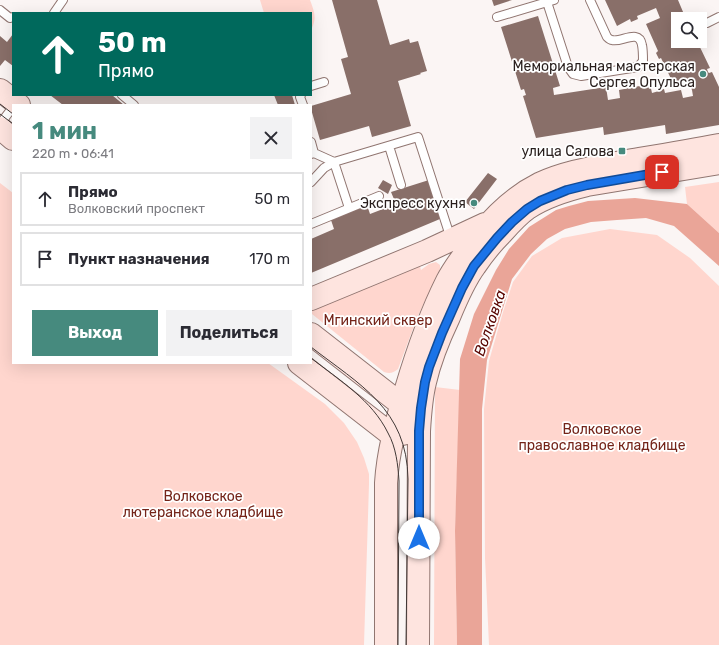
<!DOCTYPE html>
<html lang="ru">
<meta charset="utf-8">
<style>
body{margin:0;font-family:Rubik,sans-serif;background:#f2f2f3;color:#2b2b33;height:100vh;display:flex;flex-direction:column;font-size:15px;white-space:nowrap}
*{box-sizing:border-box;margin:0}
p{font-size:13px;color:#7c7c81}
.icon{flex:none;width:22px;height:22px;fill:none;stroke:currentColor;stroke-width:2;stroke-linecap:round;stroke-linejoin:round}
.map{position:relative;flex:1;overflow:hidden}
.panel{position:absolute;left:12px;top:104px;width:300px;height:260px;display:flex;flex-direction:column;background:#fff;border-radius:0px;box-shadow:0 4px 16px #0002}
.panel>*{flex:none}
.top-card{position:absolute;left:12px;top:12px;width:300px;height:84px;border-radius:0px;box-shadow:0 4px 16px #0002;background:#00695c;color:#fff;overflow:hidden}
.tools{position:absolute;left:671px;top:12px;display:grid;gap:8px}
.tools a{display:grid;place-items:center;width:36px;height:36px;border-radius:0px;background:#fff;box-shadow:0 4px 16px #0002;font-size:20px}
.pin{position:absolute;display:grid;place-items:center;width:34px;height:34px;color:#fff;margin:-17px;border-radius:8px;box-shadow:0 2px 6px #0006}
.me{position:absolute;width:44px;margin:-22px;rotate:0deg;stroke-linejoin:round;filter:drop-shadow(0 0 3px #0008)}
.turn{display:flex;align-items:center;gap:14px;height:84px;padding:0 20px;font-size:18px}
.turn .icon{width:52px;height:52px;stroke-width:2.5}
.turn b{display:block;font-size:28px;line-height:34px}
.round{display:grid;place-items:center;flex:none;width:42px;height:42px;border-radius:0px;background:#f2f2f3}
.summary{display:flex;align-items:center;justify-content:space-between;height:68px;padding:0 20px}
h1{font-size:24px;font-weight:700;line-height:30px;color:#468a7e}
.action{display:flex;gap:8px;margin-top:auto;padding:8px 20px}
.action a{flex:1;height:46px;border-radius:0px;background:#468a7e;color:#fff;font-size:16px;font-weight:700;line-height:46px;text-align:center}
.action a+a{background:#f2f2f3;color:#2b2b33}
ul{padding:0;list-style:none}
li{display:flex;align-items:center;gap:12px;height:54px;margin:0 8px 6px;padding:0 12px;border:2px solid #e1e1e2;border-radius:0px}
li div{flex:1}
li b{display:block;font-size:15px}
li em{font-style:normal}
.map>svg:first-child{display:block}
.green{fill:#ffd6ce}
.water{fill:#eaa598}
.building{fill:#896f69}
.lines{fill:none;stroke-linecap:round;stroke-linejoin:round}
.lane-casing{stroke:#907570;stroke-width:10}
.secondary-casing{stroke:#907570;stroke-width:24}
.lane{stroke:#fff;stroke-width:8}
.secondary{stroke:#fee4df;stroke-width:22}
.tram{stroke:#413836;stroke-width:1}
.route-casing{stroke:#114b97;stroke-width:10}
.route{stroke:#1a73e8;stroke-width:7}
.poi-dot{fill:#468a7e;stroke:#fff;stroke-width:1.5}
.labels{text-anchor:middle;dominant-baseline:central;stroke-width:3.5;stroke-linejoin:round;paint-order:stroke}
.poi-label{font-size:14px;fill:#291f1d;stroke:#fff;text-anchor:end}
.park-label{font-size:14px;fill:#742419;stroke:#fff}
.water-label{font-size:15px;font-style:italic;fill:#580500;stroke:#fff}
</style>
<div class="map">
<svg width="719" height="645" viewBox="0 0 719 645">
<rect width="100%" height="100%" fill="#fbf5f4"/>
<path class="green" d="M260,0H310C314,11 317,17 312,28L311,29V13H264Z
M719,182V233L687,204L685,187Z
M0,183L13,193V363H268L325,404L344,423L357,442L364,458L369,474V484L364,645H0Z
M610,229L657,235L690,258L719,286V645H489L485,558L484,409L489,361L503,312L513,282L532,256L562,238Z
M436,262L440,265V269L417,318L398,369C393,373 390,374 384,372L312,314L311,312L312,309L419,263L421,270L429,264Z
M435,387L460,390L455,531L457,645H434Z"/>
<path class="water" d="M635,198L687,204L719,233V266L674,226L646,218L617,220L591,222L565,229L547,239L531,254L512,279L487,360L482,409V645H457L455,531L460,359L474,314L496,270L509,249L529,227L556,210L569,206L588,201Z"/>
<path class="building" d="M332,0H377L390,45L409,39L410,43L418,41L427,71L420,73L421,74L398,81L411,126L372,137L369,126L320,140L311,109V106L351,94L341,59L348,57Z
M492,0H512L494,6Z
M605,0H678L686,19H678V41H697L710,68L707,69L708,72L709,73L712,72L719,87V125L666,134L665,125L604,135L603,127L536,138L523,96L526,95L524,89L521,90L501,27L538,16L560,86L553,88L554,95L606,87L608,100L620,98L619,90L650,84L652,93L659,91L658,90L664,89L665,93L681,90L683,98L693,96L692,90L687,79L674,85L661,58L659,59L656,53L658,51L646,24L660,18L656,8L637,16L638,19L631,22L630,19L617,26Z
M13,34V66L5,60L0,66V36L7,42Z
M50,95H112L124,105H63Z
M274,95H292L295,105H278Z
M488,173L497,179L474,209L465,202Z
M383,180L392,185L388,194L378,188Z
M429,180L440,219L311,273V239L334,229L331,220L367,205L370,214L396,204L391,192Z"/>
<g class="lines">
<g class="lane-casing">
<path id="lane" d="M547,2L568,67L573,74L581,76L638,67L643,61C643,56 643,50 642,45C639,28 621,43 612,40C610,40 608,38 607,37L590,0
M0,10L10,18L13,17
M54,13L63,0
M497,17L554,0
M707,23L719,17
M311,86L324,82
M122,95L134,105
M301,95L300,97L303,105
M0,124L13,107
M311,142L314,153
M389,146L401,185
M311,154L314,153L334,162L349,208
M311,182L324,168L334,162L418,137L451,239
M311,224L379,196"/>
</g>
<g class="secondary-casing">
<path id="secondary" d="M0,90L19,105
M0,128L13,139
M311,299L427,251L485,224
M311,334L402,405L410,416
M299,363L393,436L406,433
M386,645V483C388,450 397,420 406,389C417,352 430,315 447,281C456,264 468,249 480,234C497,213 515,196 539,184C567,171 597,167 627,161C657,156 688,151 719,145
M418,645L419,431C420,414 421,398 425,382C430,360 439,338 449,317C456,300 464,281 475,266C483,254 492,243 502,233C510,224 518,215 528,208C546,196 566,190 587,185L719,163"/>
</g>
<use href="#lane" class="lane"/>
<use href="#secondary" class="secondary"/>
<path class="tram" d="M0,104L13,114
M0,114L13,124
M311,347C360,385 407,409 408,479L406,645
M311,358C339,380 372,400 388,433C396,447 398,465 399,481L398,645"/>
</g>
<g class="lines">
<g class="route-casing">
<path id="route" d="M419,538V431L421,408L425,382L429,367L442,333L462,288L474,266L497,238L512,222L527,209L540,201L567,190L587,185L662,172"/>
</g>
<use href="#route" class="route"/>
</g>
<g class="poi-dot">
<circle cx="703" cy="74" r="4"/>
<rect x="618" y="147" width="8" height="8" rx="2"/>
<circle cx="474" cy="203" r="4"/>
</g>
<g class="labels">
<g class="poi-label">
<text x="695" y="66">Мемориальная мастерская<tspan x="695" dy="16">Сергея Опульса</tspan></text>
<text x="614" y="151">улица Салова</text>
<text x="466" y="203">Экспресс кухня</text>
</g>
<g class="park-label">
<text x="378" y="320">Мгинский сквер</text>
<text x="602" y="429">Волковское<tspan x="602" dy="16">православное кладбище</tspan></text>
<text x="203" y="496">Волковское<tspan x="203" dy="16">лютеранское кладбище</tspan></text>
</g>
<g class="water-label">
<text transform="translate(490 323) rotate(-71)">Волковка</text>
</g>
</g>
</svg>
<div class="tools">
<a><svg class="icon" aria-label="search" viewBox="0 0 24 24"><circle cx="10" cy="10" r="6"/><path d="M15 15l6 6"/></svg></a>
</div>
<div class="pin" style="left:662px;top:172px;background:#d93025"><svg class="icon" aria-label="arrive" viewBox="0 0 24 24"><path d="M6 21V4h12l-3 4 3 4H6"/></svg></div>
<svg class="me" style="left:419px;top:538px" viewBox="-20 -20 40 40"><circle r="19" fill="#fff"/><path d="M0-13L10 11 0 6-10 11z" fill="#1a73e8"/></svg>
<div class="top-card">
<div class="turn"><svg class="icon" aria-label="ahead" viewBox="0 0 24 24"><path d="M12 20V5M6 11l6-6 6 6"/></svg><div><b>50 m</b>Прямо</div></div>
</div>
<section class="panel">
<div class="summary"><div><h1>1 мин</h1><p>220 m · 06:41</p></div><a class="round"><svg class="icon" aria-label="close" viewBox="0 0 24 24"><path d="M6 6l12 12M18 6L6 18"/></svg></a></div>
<ul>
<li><svg class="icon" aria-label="ahead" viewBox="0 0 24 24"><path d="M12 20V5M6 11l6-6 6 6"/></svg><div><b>Прямо</b><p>Волковский проспект</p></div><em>50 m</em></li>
<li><svg class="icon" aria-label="arrive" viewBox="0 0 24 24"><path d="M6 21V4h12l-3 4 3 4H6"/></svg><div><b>Пункт назначения</b></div><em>170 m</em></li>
</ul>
<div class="action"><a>Выход</a><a>Поделиться</a></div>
</section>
</div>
